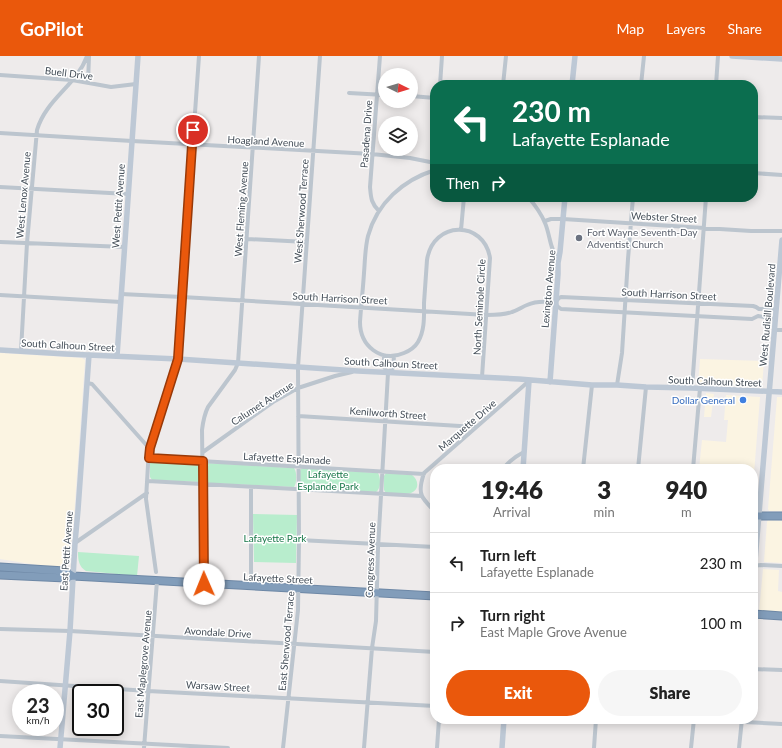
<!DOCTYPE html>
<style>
body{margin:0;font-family:Lato,sans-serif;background:#f6f6f6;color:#222;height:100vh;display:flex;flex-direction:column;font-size:15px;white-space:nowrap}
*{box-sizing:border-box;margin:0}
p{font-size:13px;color:#767676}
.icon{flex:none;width:22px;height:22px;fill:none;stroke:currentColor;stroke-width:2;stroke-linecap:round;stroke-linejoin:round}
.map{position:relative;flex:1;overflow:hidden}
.side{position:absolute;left:430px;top:408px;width:328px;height:260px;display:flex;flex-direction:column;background:#fff;border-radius:16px;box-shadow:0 2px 10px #0003}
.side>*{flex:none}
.guide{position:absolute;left:430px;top:24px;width:328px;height:122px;border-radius:16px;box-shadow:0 2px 10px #0003;background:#0b6e4f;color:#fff;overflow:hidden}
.needle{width:26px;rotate:95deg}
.controls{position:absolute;left:378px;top:12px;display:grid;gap:8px}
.controls a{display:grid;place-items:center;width:40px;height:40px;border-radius:50%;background:#fff;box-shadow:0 2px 10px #0003;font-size:20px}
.speed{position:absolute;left:12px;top:628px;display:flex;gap:8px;font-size:20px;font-weight:700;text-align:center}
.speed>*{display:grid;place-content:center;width:52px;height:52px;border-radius:50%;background:#fff;box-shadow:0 2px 10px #0003;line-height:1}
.speed small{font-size:10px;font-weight:400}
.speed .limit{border:2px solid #111;border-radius:6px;background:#fff;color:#111}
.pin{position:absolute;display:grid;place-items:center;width:34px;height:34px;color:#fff;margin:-17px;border:2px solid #fff;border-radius:50%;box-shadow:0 1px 4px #0007}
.me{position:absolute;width:44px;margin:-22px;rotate:359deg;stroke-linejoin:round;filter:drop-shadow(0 0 3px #0008)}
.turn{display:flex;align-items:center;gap:14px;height:84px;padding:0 16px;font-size:18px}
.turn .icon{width:52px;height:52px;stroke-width:2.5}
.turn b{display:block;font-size:28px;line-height:34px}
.then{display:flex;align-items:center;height:38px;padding:0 16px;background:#0003;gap:8px;font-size:15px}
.eta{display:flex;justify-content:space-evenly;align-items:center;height:68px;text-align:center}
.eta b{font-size:24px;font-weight:800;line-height:28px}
.button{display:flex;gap:8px;margin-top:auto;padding:8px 16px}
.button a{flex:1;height:46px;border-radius:24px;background:#ea580c;color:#fff;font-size:16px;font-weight:800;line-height:46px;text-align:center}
.button a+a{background:#f6f6f6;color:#222}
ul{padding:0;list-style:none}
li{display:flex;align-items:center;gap:12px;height:60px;padding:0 16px;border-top:1px solid #e0e0e0}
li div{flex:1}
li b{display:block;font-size:15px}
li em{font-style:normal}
header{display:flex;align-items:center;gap:24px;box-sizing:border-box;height:56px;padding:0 20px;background:#ea580c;color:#fff}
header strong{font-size:19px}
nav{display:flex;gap:22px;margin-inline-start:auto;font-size:14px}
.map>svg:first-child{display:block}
.commercial{fill:#fbf4e2}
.green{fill:#b8edcd}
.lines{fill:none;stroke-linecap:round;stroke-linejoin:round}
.highway-casing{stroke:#6e88a6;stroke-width:9}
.street{stroke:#bcc5ce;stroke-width:4}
.secondary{stroke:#bdc8d5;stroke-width:5.5}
.highway{stroke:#829dba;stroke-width:7}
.route-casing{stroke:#983908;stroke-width:10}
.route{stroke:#ea580c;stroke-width:7}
.worship-dot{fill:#6b7280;stroke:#fff;stroke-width:1.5}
.shop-dot{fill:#3f7fe0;stroke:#fff;stroke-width:1.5}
.labels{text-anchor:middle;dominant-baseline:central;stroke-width:3;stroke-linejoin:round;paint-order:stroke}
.street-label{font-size:10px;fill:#444e58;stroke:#fff}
.worship-label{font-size:10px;fill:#5b616d;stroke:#fff;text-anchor:start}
.shop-label{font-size:10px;fill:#366cbe;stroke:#fff;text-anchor:end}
.park-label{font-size:10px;fill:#177748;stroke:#fff}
</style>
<header>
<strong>GoPilot</strong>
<nav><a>Map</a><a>Layers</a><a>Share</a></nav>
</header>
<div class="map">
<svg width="782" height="692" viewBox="0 0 782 692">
<rect width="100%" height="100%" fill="#eeebeb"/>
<path class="commercial" d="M0,297L82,302L85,304L74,461L68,509L65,513H62L0,503Z
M700,303L764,305L762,331L698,328Z
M706,337L714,338L711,361H704Z
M726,339L760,341L753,431V413H699L702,384L726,386L728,364H724Z
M777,341H782V455H769L768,453Z
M768,464L782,465V507L764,506V505L767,466Z
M763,513L779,514L778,535L782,536V556L759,555Z"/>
<path class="green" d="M153,404L198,406L201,409L200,425L199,426L152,424L150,421V406Z
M207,407L294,412C297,416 297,427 294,431L208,427C204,423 204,412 207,407Z
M303,412L378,417C381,422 381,433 376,436L301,431L300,430V415L301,413Z
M386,417L412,419C416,422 418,426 417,431C413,442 396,437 386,437L384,434V420Z
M253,458L297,459L296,507L254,506Z
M78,496L139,500L137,520L86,515C79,511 78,504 78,496Z"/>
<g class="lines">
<g class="highway-casing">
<path id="highway" d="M753,460H782
M0,511L65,515L73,520
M0,519L66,522L73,520L435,540
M753,558L782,560"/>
</g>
<path class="street" d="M0,19L72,24L100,29L111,31L136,28
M88,27L89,0
M440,29L442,0
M503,29L506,0
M641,29L644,0
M716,29L718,0
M349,37L385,39
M411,40L435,42
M753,61L782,62
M0,77L132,85L372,98L410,102L435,107
M435,114C403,124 377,147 368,180C365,192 365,205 364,217C363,233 361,250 360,266C360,290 381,307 404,297C409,295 415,291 418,286C425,274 424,260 424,247C425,232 426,218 427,204C433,164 484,164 490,202L482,321
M753,117L782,119
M0,131L128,138
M528,141C535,149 541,157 545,167C550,178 550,195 558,202
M379,155C371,147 371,142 370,131L380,0
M545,165L551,163H563L751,175H782
M461,174L464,141
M247,183L307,186
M0,186L125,191
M121,238L182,241L487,259C496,259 504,259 512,256C518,254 522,251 527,249C536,245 546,245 556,247
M0,239L121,246
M557,244L559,242L561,241L753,250L756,251L759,253H776
M556,247L557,250L561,253L752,263L758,260L775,263
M775,274H782
M21,295L27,187L37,74C46,43 77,29 87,0
M384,300V311L388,317
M388,316L393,312L394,300
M87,327L92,328L149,392
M617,329L622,297L628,203L633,141
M692,332L706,141
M298,360L476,371
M203,396L273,346L298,332L335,320L352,316
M149,402L424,418
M503,413C509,405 516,400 524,396
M583,413L592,329
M638,413L646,331
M693,413L700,332
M148,425L422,440
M435,456C431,451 425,446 422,440C419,434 422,423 424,417L529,325
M299,484L435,491
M75,487L147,437
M753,510L761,509L782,510
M156,516L146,443L149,392L178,303L182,241L199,0
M204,527L202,374C203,366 204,359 208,351L235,314L238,307L259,0
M251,530V431
M0,573L70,575L435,596
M753,613L782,614
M0,625L148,635L435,650
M684,663L782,668
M0,680L228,692
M144,692L157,525
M283,692L298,554L299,484L298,311L320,0
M364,692L372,592L376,565L378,492L388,317
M437,692L439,663
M594,692L596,663
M691,692L694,663
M739,692L742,663"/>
<path class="secondary" d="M732,0L782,3
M572,29L575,0
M0,294L66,298L178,303L358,315L519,323L592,329H617L646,331L692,332L782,336
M117,300L138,0
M550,326L558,218V207L560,196L565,141
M523,413L529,325
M753,529L782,184
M60,692L70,575L75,487L78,454L89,299
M502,692L504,663"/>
<use href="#highway" class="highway"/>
</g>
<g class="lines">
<g class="route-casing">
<path id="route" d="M193,74L178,303L150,392L149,402L203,405L204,528"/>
</g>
<use href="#route" class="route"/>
</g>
<circle class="worship-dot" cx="579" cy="182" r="4"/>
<circle class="shop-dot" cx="743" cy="344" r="4"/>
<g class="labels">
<g class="street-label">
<text transform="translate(69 17) rotate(7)">Buell Drive</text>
<text transform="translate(366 78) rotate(-86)">Pasadena Drive</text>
<text transform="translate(266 85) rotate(3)">Hoagland Avenue</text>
<text transform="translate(23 139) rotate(-85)">West Lenox Avenue</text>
<text transform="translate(118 150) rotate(-86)">West Pettit Avenue</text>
<text transform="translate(241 153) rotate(-86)">West Fleming Avenue</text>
<text transform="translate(301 155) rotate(-86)">West Sherwood Terrace</text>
<text transform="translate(664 161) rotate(3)">Webster Street</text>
<text transform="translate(548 233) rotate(-85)">Lexington Avenue</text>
<text transform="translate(669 238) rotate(3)">South Harrison Street</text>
<text transform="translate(340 242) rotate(3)">South Harrison Street</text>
<text transform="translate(479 251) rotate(-87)">North Seminole Circle</text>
<text transform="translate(767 259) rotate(-85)">West Rudisill Boulevard</text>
<text transform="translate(68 289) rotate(3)">South Calhoun Street</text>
<text transform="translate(391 307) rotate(3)">South Calhoun Street</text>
<text transform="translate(715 325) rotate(2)">South Calhoun Street</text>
<text transform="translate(262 347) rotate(-33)">Calumet Avenue</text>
<text transform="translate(388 357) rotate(4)">Kenilworth Street</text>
<text transform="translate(467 369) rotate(-41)">Marquette Drive</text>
<text transform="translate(287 402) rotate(3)">Lafayette Esplanade</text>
<text transform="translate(66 495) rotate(-86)">East Pettit Avenue</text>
<text transform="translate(370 504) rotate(-88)">Congress Avenue</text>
<text transform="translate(278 522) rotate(3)">Lafayette Street</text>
<text transform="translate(218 576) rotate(3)">Avondale Drive</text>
<text transform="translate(286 585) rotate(-85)">East Sherwood Terrace</text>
<text transform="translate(143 608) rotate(-85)">East Maplegrove Avenue</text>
<text transform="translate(218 630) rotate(3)">Warsaw Street</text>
</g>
<g class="worship-label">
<text x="587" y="176">Fort Wayne Seventh-Day<tspan x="587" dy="12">Adventist Church</tspan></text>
</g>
<g class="shop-label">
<text x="735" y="344">Dollar General</text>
</g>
<g class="park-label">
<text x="328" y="418">Lafayette<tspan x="328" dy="12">Esplande Park</tspan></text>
<text x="275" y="482">Lafayette Park</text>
</g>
</g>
</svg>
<div class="controls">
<a><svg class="needle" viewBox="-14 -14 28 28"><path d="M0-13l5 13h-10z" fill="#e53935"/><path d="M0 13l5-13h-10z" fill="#767676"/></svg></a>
<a><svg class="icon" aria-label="layers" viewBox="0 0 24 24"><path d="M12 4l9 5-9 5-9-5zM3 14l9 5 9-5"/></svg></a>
</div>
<div class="speed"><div>23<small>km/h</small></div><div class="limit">30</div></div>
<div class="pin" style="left:193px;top:74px;background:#d93025"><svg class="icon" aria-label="arrive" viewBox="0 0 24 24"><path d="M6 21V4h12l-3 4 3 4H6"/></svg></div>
<svg class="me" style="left:204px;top:528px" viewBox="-20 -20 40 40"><circle r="19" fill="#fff"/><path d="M0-13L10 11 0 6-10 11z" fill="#ea580c"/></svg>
<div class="guide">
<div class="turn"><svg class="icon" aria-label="left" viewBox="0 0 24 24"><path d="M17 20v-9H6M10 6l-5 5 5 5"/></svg><div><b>230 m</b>Lafayette Esplanade</div></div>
<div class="then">Then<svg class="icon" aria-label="right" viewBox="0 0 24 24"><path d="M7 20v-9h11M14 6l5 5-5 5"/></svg></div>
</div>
<section class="side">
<div class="eta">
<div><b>19:46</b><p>Arrival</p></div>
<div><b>3</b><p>min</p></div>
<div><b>940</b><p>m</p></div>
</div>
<ul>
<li><svg class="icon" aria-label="left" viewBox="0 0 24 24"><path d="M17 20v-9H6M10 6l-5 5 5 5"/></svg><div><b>Turn left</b><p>Lafayette Esplanade</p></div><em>230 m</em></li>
<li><svg class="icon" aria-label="right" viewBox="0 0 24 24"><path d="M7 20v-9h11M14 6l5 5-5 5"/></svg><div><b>Turn right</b><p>East Maple Grove Avenue</p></div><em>100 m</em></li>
</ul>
<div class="button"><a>Exit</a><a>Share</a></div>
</section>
</div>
